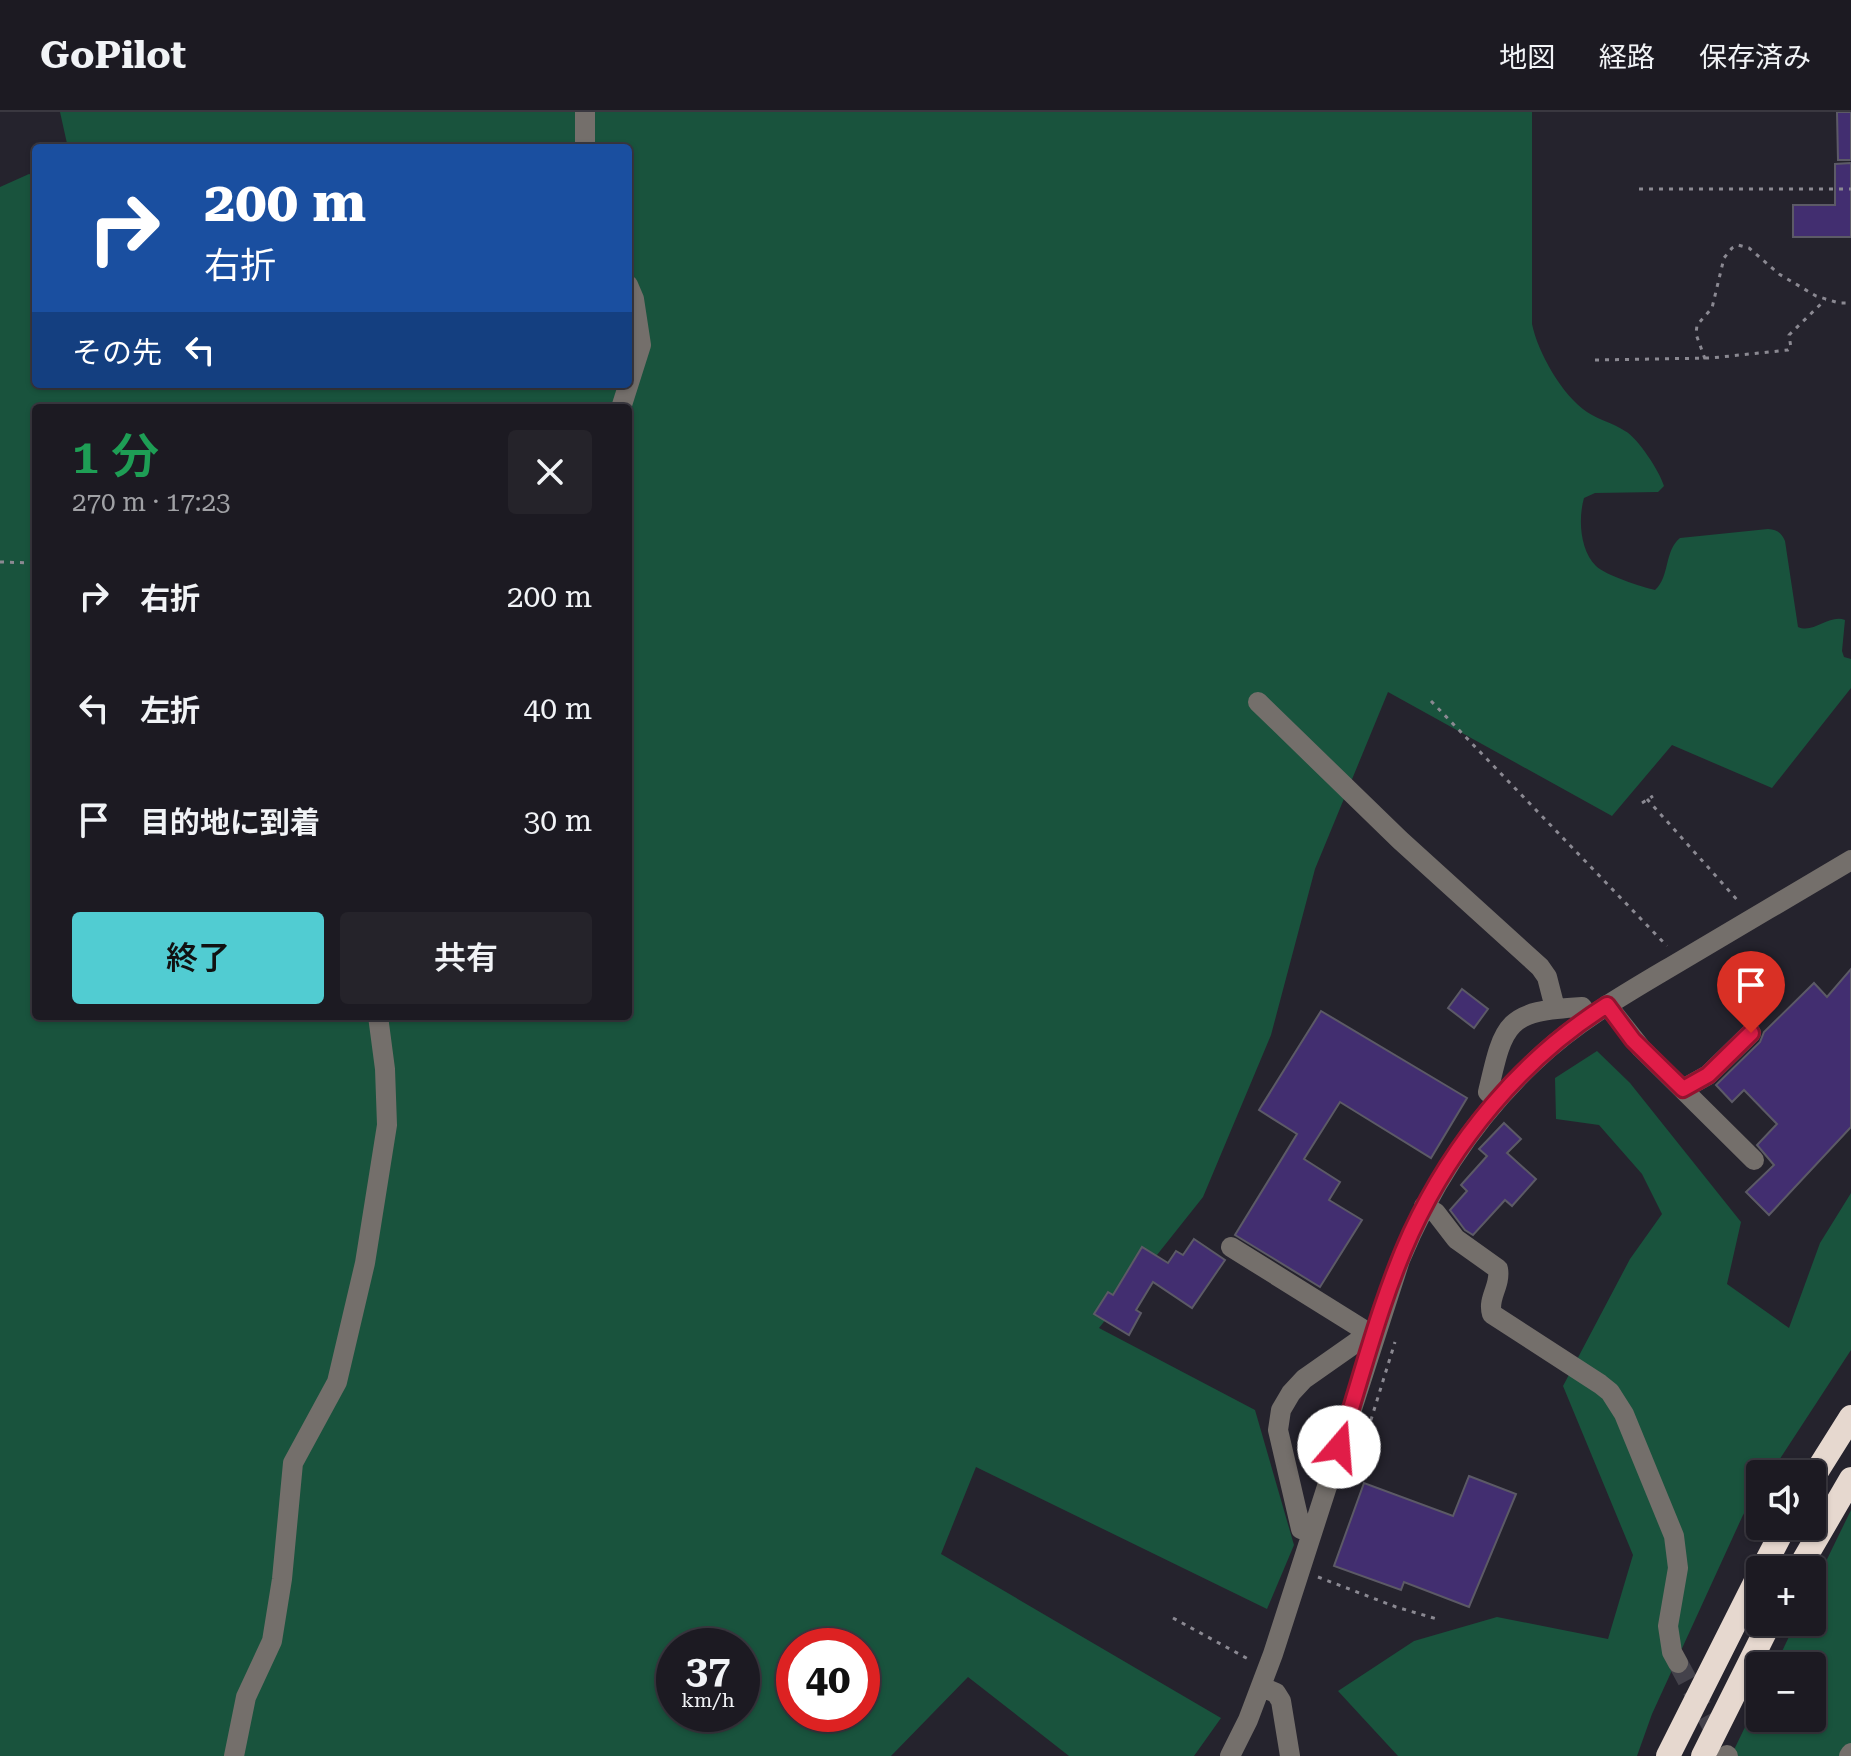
<!DOCTYPE html>
<html lang="ja">
<meta charset="utf-8">
<style>
body{margin:0;font-family:"Roboto Serif","Noto Sans JP",serif;background:#25232a;color:#f1f3f6;height:100vh;display:flex;flex-direction:column;font-size:30px;white-space:nowrap}
*{box-sizing:border-box;margin:0}
p{font-size:26px;color:#a0a1a5}
.icon{flex:none;width:44px;height:44px;fill:none;stroke:currentColor;stroke-width:2;stroke-linecap:round;stroke-linejoin:round}
.map{position:relative;flex:1;overflow:hidden}
.details{position:absolute;left:32px;top:292px;width:600px;height:616px;display:flex;flex-direction:column;background:#1c1a22;border-radius:8px;box-shadow:0 2px 6px #0004,0 0 0 2px #3a3840}
.details>*{flex:none}
.guide{position:absolute;left:32px;top:32px;width:600px;height:244px;border-radius:8px;box-shadow:0 2px 6px #0004,0 0 0 2px #3a3840;background:#1a4fa0;color:#fff;overflow:hidden}
.buttons{position:absolute;left:1746px;top:1348px;display:grid;gap:16px}
.buttons a{display:grid;place-items:center;width:80px;height:80px;border-radius:8px;background:#1c1a22;box-shadow:0 2px 6px #0004,0 0 0 2px #3a3840;font-size:40px}
.speed{position:absolute;left:656px;top:1516px;display:flex;gap:16px;font-size:40px;font-weight:700;text-align:center}
.speed>*{display:grid;place-content:center;width:104px;height:104px;border-radius:50%;background:#1c1a22;box-shadow:0 2px 6px #0004,0 0 0 2px #3a3840;line-height:1}
.speed small{font-size:20px;font-weight:400}
.speed .limit{border:12px solid #d22;background:#fff;color:#111}
.pin{position:absolute;display:grid;place-items:center;width:68px;height:68px;color:#fff;margin:-82px -34px;border-radius:50% 50% 50% 0;rotate:-45deg;box-shadow:0 0 8px #0007}
.pin .icon{rotate:45deg}
.me{position:absolute;width:88px;margin:-44px;rotate:18deg;stroke-linejoin:round;filter:drop-shadow(0 0 6px #0008)}
.turn{display:flex;align-items:center;gap:28px;height:168px;padding:0 40px;font-size:36px}
.turn .icon{width:104px;height:104px;stroke-width:2.5}
.turn b{display:block;font-size:56px;line-height:68px}
.then{display:flex;align-items:center;height:76px;padding:0 40px;background:#0003;gap:16px;font-size:30px}
.round{display:grid;place-items:center;flex:none;width:84px;height:84px;border-radius:8px;background:#25232a}
.summary{display:flex;align-items:center;justify-content:space-between;height:136px;padding:0 40px}
h1{font-size:48px;font-weight:600;line-height:60px;color:#1e9e55}
.cta{display:flex;gap:16px;margin-top:auto;padding:16px 40px}
.cta a{flex:1;height:92px;border-radius:8px;background:#51ccd2;color:#111;font-size:32px;font-weight:600;line-height:92px;text-align:center}
.cta a+a{background:#25232a;color:#f1f3f6}
ul{padding:0;list-style:none}
li{display:flex;align-items:center;gap:24px;height:112px;padding:0 40px}
li div{flex:1}
li b{display:block;font-size:30px}
li em{font-style:normal}
header{display:flex;align-items:center;gap:48px;box-sizing:border-box;height:112px;padding:0 40px;background:#1c1a22;border-bottom:2px solid #3a3840}
header strong{font-size:38px}
nav{display:flex;gap:44px;margin-inline-start:auto;font-size:28px}
.map>svg:first-child{display:block}
.green{fill:#19533d;fill-rule:evenodd}
.building{fill:#422e70;stroke:#5c5a66;stroke-width:2}
.lines{fill:none;stroke-linecap:round;stroke-linejoin:round}
.minor-tunnel{stroke:#44424b;stroke-width:20;stroke-dasharray:20 10;stroke-linecap:butt}
.path{stroke:#8b8992;stroke-width:3;stroke-dasharray:4 6;stroke-linecap:butt}
.minor{stroke:#746f6b;stroke-width:20}
.highway{stroke:#e6d8cf;stroke-width:24}
.route-casing{stroke:#92132f;stroke-width:20}
.route{stroke:#e11d48;stroke-width:14}
</style>
<header>
<strong>GoPilot</strong>
<nav><a>地図</a><a>経路</a><a>保存済み</a></nav>
</header>
<div class="map">
<svg width="1851" height="1644" viewBox="0 0 1851 1644">
<rect width="100%" height="100%" fill="#25232d"/>
<path class="green" d="M60,0H1532V212C1538,241 1562,283 1587,300C1599,308 1613,311 1625,319C1638,326 1660,360 1664,374L1658,380L1595,381L1584,386C1578,407 1580,438 1596,454C1605,463 1642,475 1655,478C1670,465 1664,439 1680,426L1768,417C1777,418 1781,420 1785,429L1798,515C1814,522 1829,502 1845,508L1842,539L1844,545L1851,547V576L1772,676L1672,633L1612,704L1388,580L1315,757L1271,923L1203,1085L1099,1216L1255,1298L1294,1433L1267,1497L976,1355L941,1442L1221,1606L1194,1644H1069L968,1565L891,1644H0V75L29,62L36,64V272H628V36H68ZM36,296H628V904H36ZM674,1534H742V1602H674ZM794,1534H862V1602H794Z
M1597,939L1630,971L1741,1110L1727,1172L1789,1216L1820,1131L1851,1081V1238L1770,1362H1760V1377L1743,1403L1652,1602L1637,1644H1398L1338,1579L1414,1529L1497,1505L1608,1527L1633,1443L1563,1274L1630,1147L1662,1102L1642,1062L1599,1013L1556,1007L1555,966Z
M1851,1398V1644H1731L1760,1584V1606H1812V1554H1775L1796,1510H1812V1478Z"/>
<path class="building" d="M1837,0H1851V48H1838Z
M1851,51V125H1793V93H1835V52Z
M1851,857V1015L1769,1103L1746,1080L1774,1053L1757,1033L1777,1012L1744,978L1732,990L1716,973L1760,930L1764,920L1814,871L1827,885Z
M1462,877L1488,897L1474,916L1448,896Z
M1321,899L1467,986L1431,1046L1340,990L1304,1047L1340,1070L1329,1088L1362,1108L1320,1175L1235,1123L1297,1022L1259,998Z
M1504,1011L1521,1027L1507,1041L1536,1067L1512,1094L1505,1088L1473,1123L1465,1118L1450,1098L1467,1079L1461,1073L1487,1044L1479,1037Z
M1194,1127L1225,1148L1192,1196L1153,1170L1136,1198L1141,1201L1129,1223L1094,1202L1108,1180L1113,1183L1142,1135L1168,1151L1176,1139L1183,1143Z
M1469,1364L1516,1382L1469,1495L1404,1470L1401,1478L1334,1454L1364,1371L1453,1404Z"/>
<g class="lines">
<path class="minor-tunnel" d="M1678,1551L1720,1629"/>
<path class="path" d="M1639,77H1851
M1705,247L1696,222L1697,213L1712,196L1724,146L1732,136L1738,133L1749,136L1779,162L1816,184L1839,191H1851
M1595,248L1711,246L1788,238L1791,236L1789,223L1825,188
M0,450L36,451
M1431,589L1667,834
M1647,687L1740,791
M1642,691L1653,684
M1362,1337L1395,1230
M1318,1465L1396,1495L1437,1507
M1173,1506L1250,1548"/>
<path class="minor" d="M585,36V0
M621,296L641,233L634,187L628,173
M1258,590L1400,728L1540,855L1547,865L1555,896
M1607,893L1641,936L1754,1048
M1683,977L1708,963L1751,921
M1497,988L1488,980C1504,910 1506,899 1582,895L1589,905
M1424,1094L1436,1101L1456,1127L1498,1157C1501,1174 1487,1186 1492,1202L1600,1272L1610,1280L1624,1302L1674,1424L1678,1456L1668,1514L1672,1540L1678,1551
M1231,1135L1364,1218L1375,1221
M1312,1420L1301,1417L1278,1318L1281,1298L1291,1281L1304,1267L1361,1227L1364,1218
M1262,1575L1276,1581L1281,1589L1290,1644
M1727,1643L1728,1644
M234,1644L246,1585L272,1529L282,1467L293,1351L337,1270L365,1151L387,1013L385,957L378,904
M1230,1644L1248,1608L1273,1542L1400,1148C1431,1073 1475,1005 1535,949C1579,907 1632,878 1684,847C1740,814 1795,781 1851,748
M1849,1644L1851,1641"/>
<path class="highway" d="M1812,1367L1851,1305
M1762,1458L1785,1414
M1798,1458L1851,1367
M1668,1644L1760,1461
M1703,1644L1770,1510"/>
</g>
<g class="lines">
<g class="route-casing">
<path id="route" d="M1339,1335C1362,1264 1380,1189 1411,1121C1453,1030 1521,947 1607,893L1633,928L1683,977L1708,963L1751,921"/>
</g>
<use href="#route" class="route"/>
</g>
</svg>
<div class="buttons">
<a><svg class="icon" aria-label="sound" viewBox="0 0 24 24"><path d="M4 9h4l5-4v14l-5-4H4zM17 9q2 3 0 6"/></svg></a>
<a>+</a>
<a>−</a>
</div>
<div class="speed"><div>37<small>km/h</small></div><div class="limit">40</div></div>
<div class="pin" style="left:1751px;top:921px;background:#d93025"><svg class="icon" aria-label="arrive" viewBox="0 0 24 24"><path d="M6 21V4h12l-3 4 3 4H6"/></svg></div>
<svg class="me" style="left:1339px;top:1335px" viewBox="-20 -20 40 40"><circle r="19" fill="#fff"/><path d="M0-13L10 11 0 6-10 11z" fill="#e11d48"/></svg>
<div class="guide">
<div class="turn"><svg class="icon" aria-label="right" viewBox="0 0 24 24"><path d="M7 20v-9h11M14 6l5 5-5 5"/></svg><div><b>200 m</b>右折</div></div>
<div class="then">その先<svg class="icon" aria-label="left" viewBox="0 0 24 24"><path d="M17 20v-9H6M10 6l-5 5 5 5"/></svg></div>
</div>
<section class="details">
<div class="summary"><div><h1>1 分</h1><p>270 m · 17:23</p></div><a class="round"><svg class="icon" aria-label="close" viewBox="0 0 24 24"><path d="M6 6l12 12M18 6L6 18"/></svg></a></div>
<ul>
<li><svg class="icon" aria-label="right" viewBox="0 0 24 24"><path d="M7 20v-9h11M14 6l5 5-5 5"/></svg><div><b>右折</b></div><em>200 m</em></li>
<li><svg class="icon" aria-label="left" viewBox="0 0 24 24"><path d="M17 20v-9H6M10 6l-5 5 5 5"/></svg><div><b>左折</b></div><em>40 m</em></li>
<li><svg class="icon" aria-label="arrive" viewBox="0 0 24 24"><path d="M6 21V4h12l-3 4 3 4H6"/></svg><div><b>目的地に到着</b></div><em>30 m</em></li>
</ul>
<div class="cta"><a>終了</a><a>共有</a></div>
</section>
</div>
